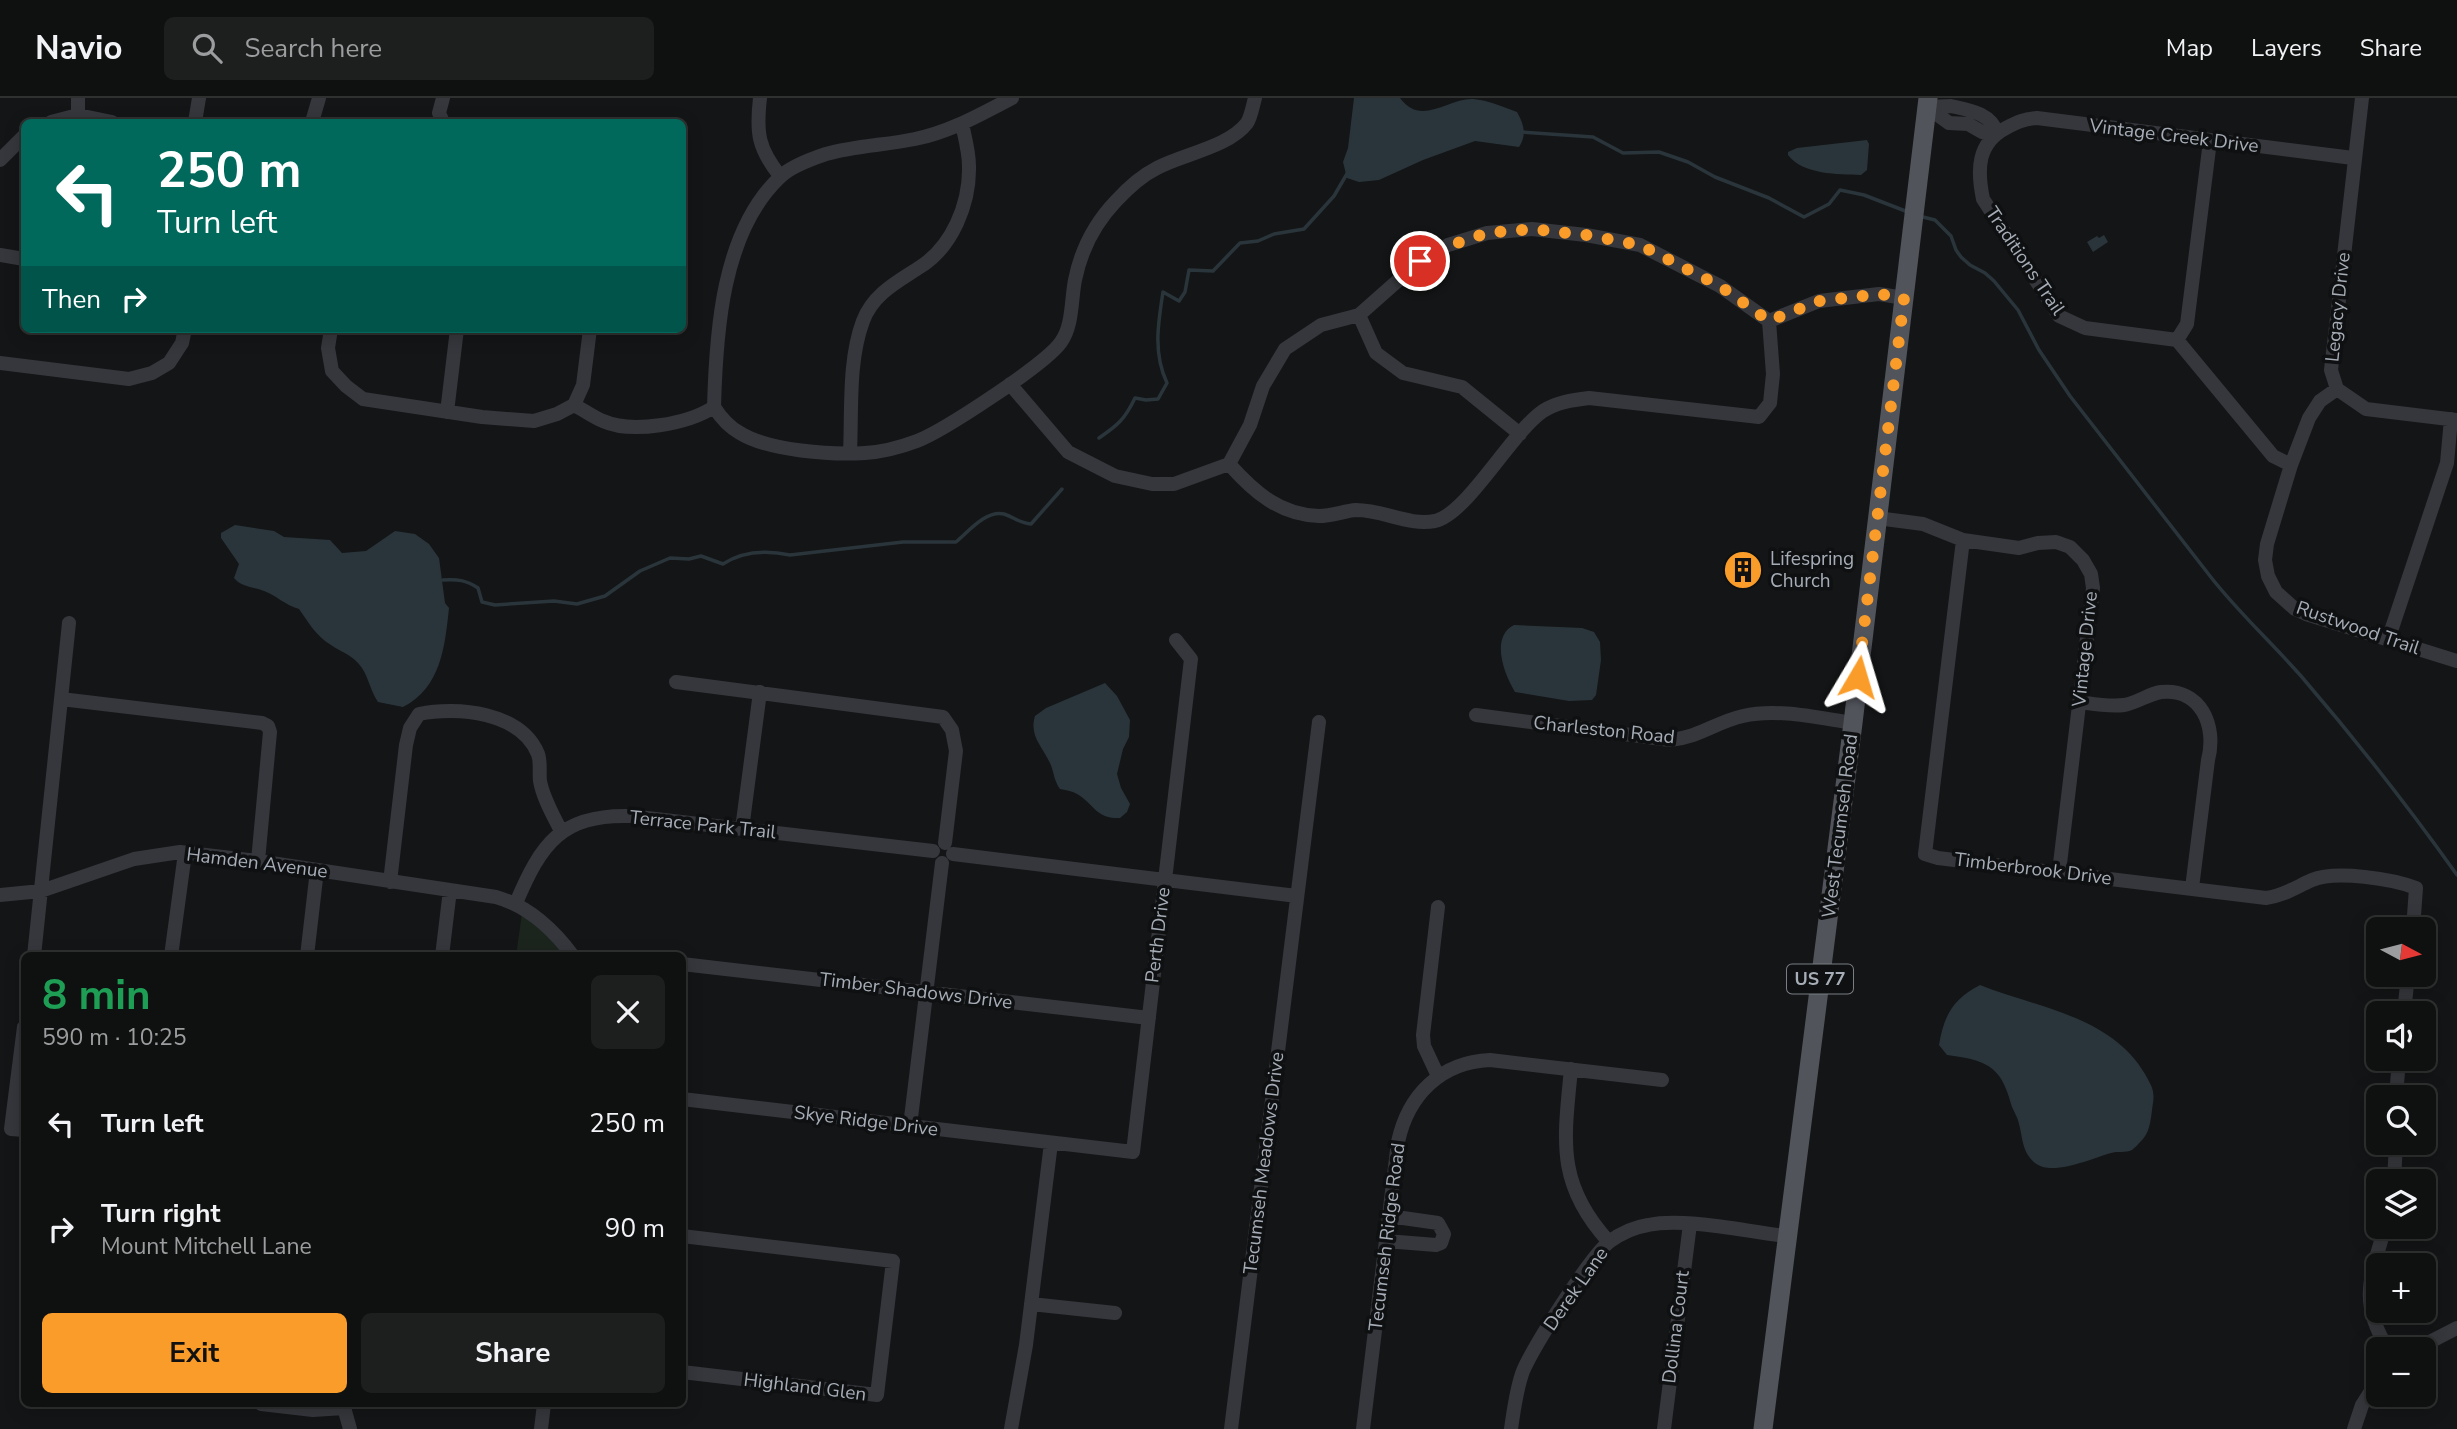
<!DOCTYPE html>
<meta charset="utf-8">
<style>
body{margin:0;font-family:"Nunito Sans",sans-serif;background:#1d1e1e;color:#f1f3f6;height:100vh;display:flex;flex-direction:column;font-size:26px;white-space:nowrap}
*{box-sizing:border-box;margin:0}
p{font-size:23px;color:#9b9d9f}
.icon{flex:none;width:38px;height:38px;fill:none;stroke:currentColor;stroke-width:2;stroke-linecap:round;stroke-linejoin:round}
.map{position:relative;flex:1;overflow:hidden}
.panel{position:absolute;left:21px;top:854px;width:665px;height:455px;display:flex;flex-direction:column;background:#0f1010;border-radius:10px;box-shadow:0 4px 18px #0003,0 0 0 2px #2f3030}
.panel>*{flex:none}
.guide{position:absolute;left:21px;top:21px;width:665px;height:214px;border-radius:10px;box-shadow:0 4px 18px #0003,0 0 0 2px #2f3030;background:#00695c;color:#fff;overflow:hidden}
.needle{width:46px;rotate:97deg}
.fabs{position:absolute;left:2366px;top:819px;display:grid;gap:14px}
.fabs a{display:grid;place-items:center;width:70px;height:70px;border-radius:10px;background:#0f1010;box-shadow:0 4px 18px #0003,0 0 0 2px #2f3030;font-size:35px}
.pin{position:absolute;display:grid;place-items:center;width:60px;height:60px;color:#fff;margin:-30px;border:4px solid #fff;border-radius:50%;box-shadow:0 2px 7px #0007}
.me{position:absolute;width:77px;margin:-38px;rotate:7deg;stroke-linejoin:round;filter:drop-shadow(0 0 5px #0008)}
.turn{display:flex;align-items:center;gap:24px;height:147px;padding:0 21px;font-size:32px}
.turn .icon{width:91px;height:91px;stroke-width:2.5}
.turn b{display:block;font-size:49px;line-height:60px}
.then{display:flex;align-items:center;height:66px;padding:0 21px;background:#0003;gap:14px;font-size:26px}
.round{display:grid;place-items:center;flex:none;width:74px;height:74px;border-radius:10px;background:#1d1e1e}
.summary{display:flex;align-items:center;justify-content:space-between;height:119px;padding:0 21px}
h1{font-size:42px;font-weight:700;line-height:52px;color:#1e9e55}
.action{display:flex;gap:14px;margin-top:auto;padding:14px 21px}
.action a{flex:1;height:80px;border-radius:10px;background:#fa9c29;color:#111;font-size:28px;font-weight:700;line-height:80px;text-align:center}
.action a+a{background:#1d1e1e;color:#f1f3f6}
ul{padding:0;list-style:none}
li{display:flex;align-items:center;gap:21px;height:105px;padding:0 21px}
li div{flex:1}
li b{display:block;font-size:26px}
li em{font-style:normal}
header{display:flex;align-items:center;gap:42px;box-sizing:border-box;height:98px;padding:0 35px;background:#0f1010;border-bottom:2px solid #2f3030}
header strong{font-size:33px}
nav{display:flex;gap:38px;margin-inline-start:auto;font-size:24px}
.search{width:490px;height:63px;background:#1d1e1e;display:flex;align-items:center;gap:18px;box-sizing:border-box;padding:0 24px;border-radius:10px;color:#9b9d9f;font-size:26px}
.map>svg:first-child{display:block}
.green{fill:#1c251d}
.water{fill:#2a353b}
.lines{fill:none;stroke-linecap:round;stroke-linejoin:round}
.stream{stroke:#2a353b;stroke-width:3.5}
.minor{stroke:#35373c;stroke-width:14}
.major{stroke:#51545b;stroke-width:19}
.route{stroke:#fa9c29;stroke-width:12;stroke-dasharray:0 21.6}
.labels{text-anchor:middle;dominant-baseline:central;stroke-width:7;stroke-linejoin:round;paint-order:stroke}
.shield{fill:#0f1011;stroke:#797e85;stroke-width:2}
.shield-label{font-size:18px;font-weight:bold;fill:#a6adb7}
.street-label{font-size:19px;fill:#a6adb7;stroke:#0f1011}
.poi-label{font-size:19px;fill:#a6adb7;stroke:#0f1011;text-anchor:start}
</style>
<header>
<strong>Navio</strong>
<div class="search"><svg class="icon" aria-label="search" viewBox="0 0 24 24"><circle cx="10" cy="10" r="6"/><path d="M15 15l6 6"/></svg>Search here</div>
<nav><a>Map</a><a>Layers</a><a>Share</a></nav>
</header>
<div class="map">
<svg width="2457" height="1331" viewBox="0 0 2457 1331">
<rect width="100%" height="100%" fill="#141516"/>
<path class="green" d="M522,815L553,841L566,858H516Z"/>
<path class="water" d="M1354,0H1400C1421,29 1448,0 1473,1C1488,2 1503,9 1517,14C1524,26 1527,37 1519,49L1475,43L1423,62L1379,82L1359,84L1347,80L1343,64L1348,50Z
M1867,42L1869,46L1867,72L1861,77C1838,76 1803,77 1788,57V54L1797,50Z
M2104,137L2108,144L2093,154L2087,144L2097,138L2099,140Z
M235,427L274,433L284,439L330,442L342,455L366,453L395,433L415,436L429,446L439,460L445,505L449,510C445,548 441,590 403,609L378,604C369,591 369,577 358,565C350,556 341,554 331,547C316,538 309,525 299,511C285,507 277,498 264,493C254,489 241,489 234,480L239,466L221,440V435Z
M1514,527L1582,530L1594,534L1600,544L1601,562L1596,597L1592,602L1569,603L1515,594C1504,576 1490,539 1514,527Z
M1105,585L1117,598L1130,622L1129,639L1123,651L1117,676L1121,690L1130,706L1127,714L1120,720C1096,721 1094,706 1077,696C1072,693 1065,692 1060,691C1054,683 1054,674 1050,665C1042,648 1029,638 1035,618L1046,610Z
M1980,887C2038,910 2111,918 2145,976C2151,987 2155,992 2153,1005C2151,1017 2151,1032 2143,1041C2140,1044 2135,1050 2132,1052C2126,1055 2117,1053 2111,1055C2092,1060 2053,1079 2035,1065C2022,1054 2023,1041 2019,1026C2018,1019 2013,1013 2011,1006C2001,967 1985,962 1947,957L1939,947C1944,917 1953,901 1980,887Z"/>
<g class="lines">
<path class="stream" d="M1522,34L1593,39L1623,55L1659,54L1688,64L1715,79L1769,100L1804,119L1829,106L1840,92L1864,97L1908,114
M1919,118L1935,122L1951,138L1956,152L1961,159L1970,167L1985,175L1994,183L2018,212L2039,252L2070,298L2210,478C2238,514 2271,544 2301,578C2356,642 2408,708 2457,777
M1099,340C1118,327 1125,321 1135,300L1146,302L1158,301L1167,285C1153,255 1158,226 1163,194L1179,203L1185,194L1189,172L1213,173L1240,145L1258,143L1274,136L1304,131L1334,98L1348,74
M443,482C457,481 466,482 478,490L482,504L495,507L554,503L577,506L605,498L640,473L670,460L689,461L701,458L723,466C743,453 766,452 790,457L903,444H956C969,433 986,412 1004,416C1014,419 1019,425 1031,426L1062,391"/>
<path class="minor" d="M443,0L439,15L443,24
M760,0C756,35 758,50 780,78
M2362,0L2331,272L2337,291L2366,311L2457,322
M1951,8C1969,12 1991,15 1997,35L1982,34L1968,26L1949,25L1927,9Z
M78,17V0
M51,24L78,17L112,24
M195,24L199,0
M312,24L319,0
M0,62L24,38
M0,157L24,161
M1359,217L1376,255L1403,275L1462,289L1520,336
M1769,223L1819,203L1879,196L1904,200
M331,231L328,250L332,273L346,288L363,301L482,319L534,323L557,316L574,307L583,287L590,231
M2177,242L2187,226L2210,43
M0,265L129,281L152,275L169,265L182,245L185,231
M1010,286L1068,354L1115,378L1152,386H1174L1229,366L1250,327L1263,288L1285,251L1321,227L1359,217L1420,163L1448,147L1487,135L1532,131L1586,137L1640,147L1720,188L1769,223
M2337,291L2320,303L2309,320L2291,367L2267,446L2265,462L2268,478L2276,494L2295,511L2306,516L2457,563
M574,307C584,312 593,319 603,323C632,336 688,326 714,309C721,320 729,329 740,335C769,353 832,357 865,355C882,354 901,349 917,343C943,333 1046,266 1061,244C1073,227 1071,202 1075,182C1081,152 1095,125 1116,103C1128,90 1141,78 1157,70C1183,56 1229,49 1247,25C1251,19 1253,7 1255,0
M714,309C716,234 722,135 779,80C789,69 811,61 826,56C855,48 886,47 915,41C950,34 981,16 1012,0
M447,314L457,231
M850,355C852,313 848,263 863,223C873,196 897,184 920,169C952,149 970,106 969,68C969,54 965,40 962,26
M1229,366C1254,394 1280,417 1319,418C1332,418 1344,413 1356,412C1384,412 1408,428 1435,423C1467,416 1511,335 1543,313C1557,304 1573,302 1589,300L1759,319L1770,305L1773,276L1769,223
M2291,367L2273,358L2177,242L2085,230L2059,218L1983,101C1977,72 1977,45 2006,30C2017,24 2024,21 2037,20L2353,60
M1877,420L1923,426L1963,442L2019,450L2038,445L2056,444L2070,449L2083,462L2091,476L2093,490L2059,774
M1963,442L1925,756L1938,760L2266,800C2283,798 2296,789 2312,782C2336,772 2393,781 2416,790L2413,831
M2388,542L2447,365L2451,321
M676,584L943,619L952,632L956,653L945,745
M61,601L262,625L268,628L270,634L258,763
M2080,604C2094,606 2110,609 2124,607C2137,605 2148,596 2161,594C2201,590 2217,628 2208,662L2192,790
M1476,617L1670,642C1700,639 1716,624 1743,618C1778,610 1818,620 1853,625
M742,731L760,594
M953,756L1297,798
M390,784L406,647L410,630L419,616C457,608 521,614 538,656C541,664 539,675 540,683C543,700 553,717 561,733
M0,797L41,793L134,761L180,754L258,763L496,799C528,808 553,831 573,858
M516,805C541,746 561,716 630,718L933,753
M34,858L69,525
M171,858L185,755
M307,858L317,772
M442,858L450,792
M682,866L1149,920
M2404,915L2408,877
M24,929L11,1031L24,1032
M1571,971C1564,1043 1556,1086 1609,1144
M1438,978L1424,948L1423,937L1438,809
M2396,999L2399,961
M682,1001L1133,1054L1191,561L1176,542
M910,1028L942,765
M2394,1083L2396,1045
M2385,1129C2371,1179 2358,1203 2388,1251
M682,1138L893,1163L877,1297L682,1274
M1386,1143L1436,1147L1441,1145L1444,1136L1438,1125L1389,1118
M1031,1206L1115,1215
M2416,1251L2457,1230
M261,1306L313,1312L344,1310
M343,1306L350,1331
M541,1331L544,1306
M1011,1331L1026,1247L1051,1045
M1231,1331L1319,624
M1363,1331L1398,1044C1408,997 1441,964 1490,962L1662,982
M1511,1331C1514,1311 1516,1292 1523,1273C1534,1248 1589,1160 1609,1144C1621,1135 1635,1129 1648,1127C1685,1119 1748,1134 1787,1138
M1664,1331L1690,1126
M2354,1331L2362,1307L2378,1282"/>
<path class="major" d="M1763,1331L1853,625L1928,0"/>
</g>
<g class="lines">
<path class="route" d="M1420,163L1448,148L1487,135L1532,131L1586,137L1640,147L1720,188L1769,223L1819,203L1879,196L1904,200L1858,579"/>
</g>
<defs>
<g id="building-disc" transform="scale(2.0125)"><circle r="9.5" fill="#fa9c29" stroke="#0f1011"/><path d="M-4-6H4V6H1V3H-1V6H-4ZM-2.5-4.3h1.7v1.8h-1.7ZM.8-4.3h1.7v1.8H.8ZM-2.5-1h1.7V.8h-1.7ZM.8-1h1.7V.8H.8Z" fill="#111"/></g>
</defs>
<g fill-rule="evenodd">
<use href="#building-disc" x="1743" y="472"/>
</g>
<g class="labels">
<rect class="shield" x="1787" y="866.5" width="66" height="29" rx="5"/>
<g class="shield-label">
<text x="1820" y="881">US 77</text>
</g>
<g class="street-label">
<text transform="translate(2174 38) rotate(7)">Vintage Creek Drive</text>
<text transform="translate(2025 163) rotate(56)">Traditions Trail</text>
<text transform="translate(2338 209) rotate(-84)">Legacy Drive</text>
<text transform="translate(2358 530) rotate(19)">Rustwood Trail</text>
<text transform="translate(2085 551) rotate(-84)">Vintage Drive</text>
<text transform="translate(1604 632) rotate(6)">Charleston Road</text>
<text transform="translate(703 727) rotate(6)">Terrace Park Trail</text>
<text transform="translate(1840 728) rotate(-83)">West Tecumseh Road</text>
<text transform="translate(257 765) rotate(7)">Hamden Avenue</text>
<text transform="translate(2033 771) rotate(7)">Timberbrook Drive</text>
<text transform="translate(1158 837) rotate(-83)">Perth Drive</text>
<text transform="translate(916 893) rotate(7)">Timber Shadows Drive</text>
<text transform="translate(866 1023) rotate(7)">Skye Ridge Drive</text>
<text transform="translate(1264 1065) rotate(-83)">Tecumseh Meadows Drive</text>
<text transform="translate(1387 1139) rotate(-83)">Tecumseh Ridge Road</text>
<text transform="translate(1576 1191) rotate(-55)">Derek Lane</text>
<text transform="translate(1676 1229) rotate(-83)">Dollina Court</text>
<text transform="translate(805 1289) rotate(7)">Highland Glen</text>
</g>
<g class="poi-label">
<text x="1770" y="461">Lifespring<tspan x="1770" dy="22">Church</tspan></text>
</g>
</g>
</svg>
<div class="fabs">
<a><svg class="needle" viewBox="-14 -14 28 28"><path d="M0-13l5 13h-10z" fill="#e53935"/><path d="M0 13l5-13h-10z" fill="#9b9d9f"/></svg></a>
<a><svg class="icon" aria-label="sound" viewBox="0 0 24 24"><path d="M4 9h4l5-4v14l-5-4H4zM17 9q2 3 0 6"/></svg></a>
<a><svg class="icon" aria-label="search" viewBox="0 0 24 24"><circle cx="10" cy="10" r="6"/><path d="M15 15l6 6"/></svg></a>
<a><svg class="icon" aria-label="layers" viewBox="0 0 24 24"><path d="M12 4l9 5-9 5-9-5zM3 14l9 5 9-5"/></svg></a>
<a>+</a>
<a>−</a>
</div>
<div class="pin" style="left:1420px;top:163px;background:#d93025"><svg class="icon" aria-label="arrive" viewBox="0 0 24 24"><path d="M6 21V4h12l-3 4 3 4H6"/></svg></div>
<svg class="me" style="left:1858px;top:579px" viewBox="-20 -20 40 40"><path d="M0-17L14 15 0 8-14 15z" fill="#fa9c29" stroke="#fff" stroke-width="4"/></svg>
<div class="guide">
<div class="turn"><svg class="icon" aria-label="left" viewBox="0 0 24 24"><path d="M17 20v-9H6M10 6l-5 5 5 5"/></svg><div><b>250 m</b>Turn left</div></div>
<div class="then">Then<svg class="icon" aria-label="right" viewBox="0 0 24 24"><path d="M7 20v-9h11M14 6l5 5-5 5"/></svg></div>
</div>
<section class="panel">
<div class="summary"><div><h1>8 min</h1><p>590 m · 10:25</p></div><a class="round"><svg class="icon" aria-label="close" viewBox="0 0 24 24"><path d="M6 6l12 12M18 6L6 18"/></svg></a></div>
<ul>
<li><svg class="icon" aria-label="left" viewBox="0 0 24 24"><path d="M17 20v-9H6M10 6l-5 5 5 5"/></svg><div><b>Turn left</b></div><em>250 m</em></li>
<li><svg class="icon" aria-label="right" viewBox="0 0 24 24"><path d="M7 20v-9h11M14 6l5 5-5 5"/></svg><div><b>Turn right</b><p>Mount Mitchell Lane</p></div><em>90 m</em></li>
</ul>
<div class="action"><a>Exit</a><a>Share</a></div>
</section>
</div>
